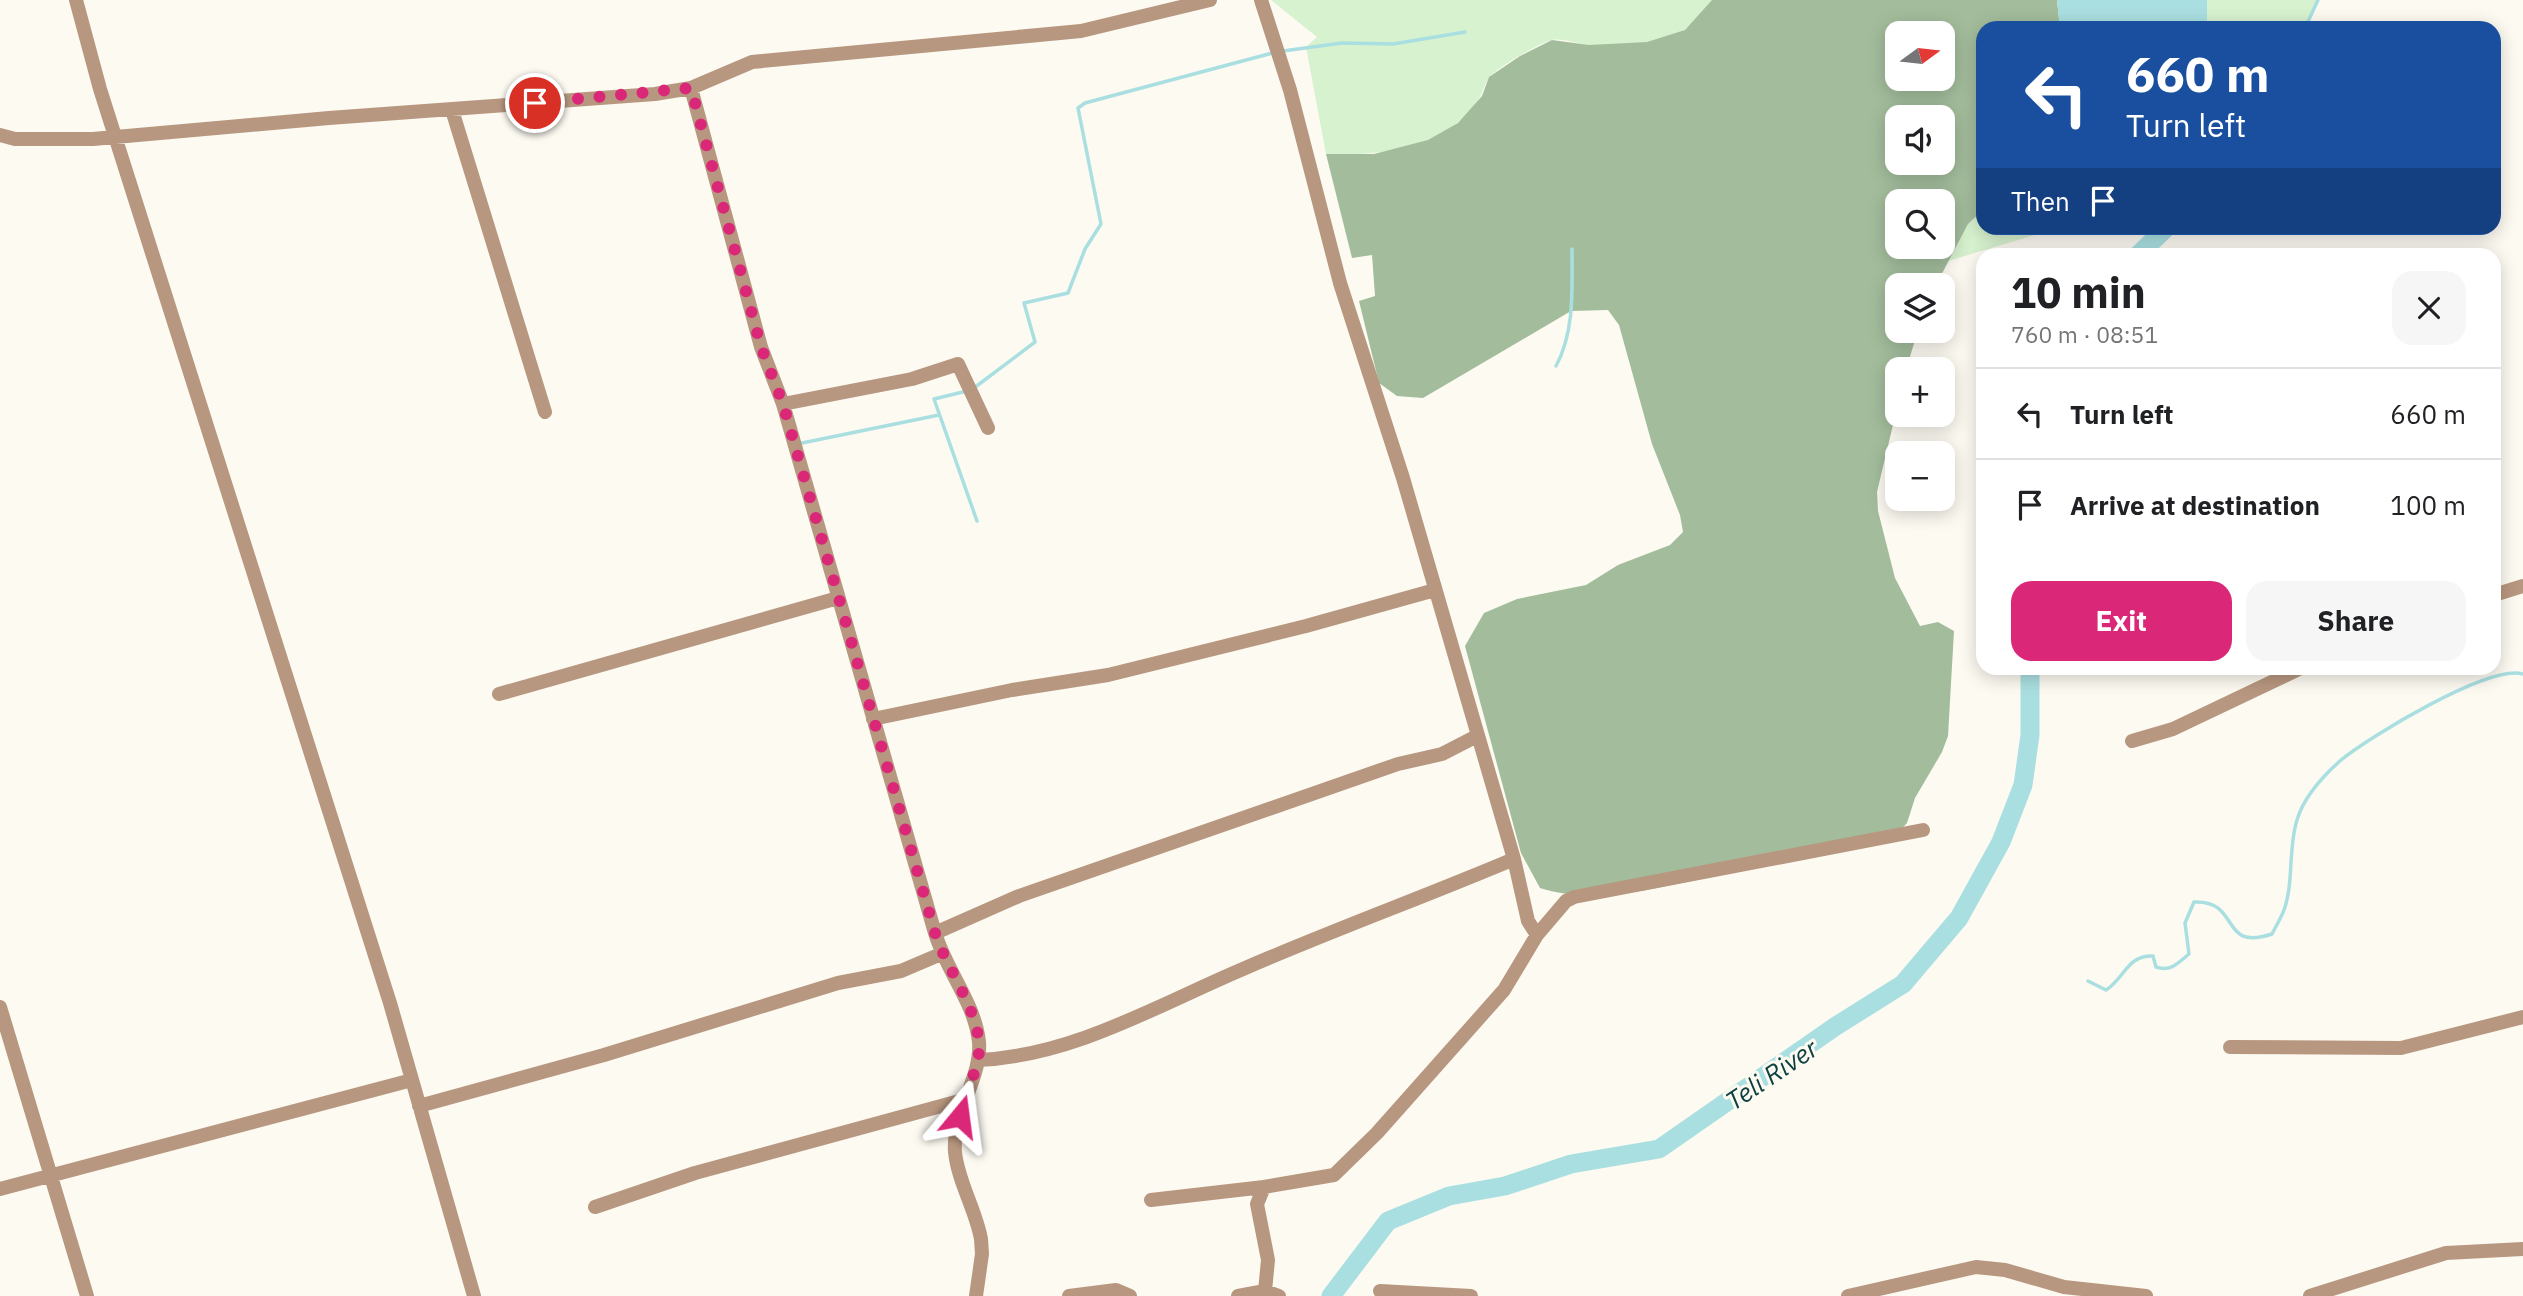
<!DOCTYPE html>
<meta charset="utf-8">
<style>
body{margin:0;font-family:"IBM Plex Sans",sans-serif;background:#f6f6f6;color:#202124;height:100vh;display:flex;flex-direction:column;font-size:26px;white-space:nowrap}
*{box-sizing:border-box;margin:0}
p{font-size:23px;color:#757577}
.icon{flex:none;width:38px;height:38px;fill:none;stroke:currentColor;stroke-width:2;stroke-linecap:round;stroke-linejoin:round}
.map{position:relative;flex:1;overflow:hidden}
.details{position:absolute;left:1976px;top:248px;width:525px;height:427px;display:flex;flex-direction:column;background:#fff;border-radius:21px;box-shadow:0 4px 18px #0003}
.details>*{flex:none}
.banner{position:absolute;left:1976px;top:21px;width:525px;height:214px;border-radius:21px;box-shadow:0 4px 18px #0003;background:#1a4fa0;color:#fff;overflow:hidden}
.needle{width:46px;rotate:75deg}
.fabs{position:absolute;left:1885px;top:21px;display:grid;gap:14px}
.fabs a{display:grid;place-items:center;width:70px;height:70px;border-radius:14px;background:#fff;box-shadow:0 4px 18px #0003;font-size:35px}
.pin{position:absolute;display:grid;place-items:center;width:60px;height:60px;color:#fff;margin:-30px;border:4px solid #fff;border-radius:50%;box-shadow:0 2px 7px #0007}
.me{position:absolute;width:77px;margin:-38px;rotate:16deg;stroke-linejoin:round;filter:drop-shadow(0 0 5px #0008)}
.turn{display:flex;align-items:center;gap:24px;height:147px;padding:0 35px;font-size:32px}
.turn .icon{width:91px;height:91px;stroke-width:2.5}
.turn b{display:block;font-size:49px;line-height:60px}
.then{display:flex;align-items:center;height:66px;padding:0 35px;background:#0003;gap:14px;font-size:26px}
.round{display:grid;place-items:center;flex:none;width:74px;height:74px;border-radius:21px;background:#f6f6f6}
.head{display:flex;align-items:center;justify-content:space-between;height:119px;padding:0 35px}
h1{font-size:42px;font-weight:700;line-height:52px}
.button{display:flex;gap:14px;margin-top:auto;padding:14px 35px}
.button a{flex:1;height:80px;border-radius:21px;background:#db2777;color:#fff;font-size:28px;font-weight:700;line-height:80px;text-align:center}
.button a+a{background:#f6f6f6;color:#202124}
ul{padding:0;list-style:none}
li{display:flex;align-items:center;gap:21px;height:91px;padding:0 35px;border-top:2px solid #e0e0e0}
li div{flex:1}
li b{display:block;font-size:26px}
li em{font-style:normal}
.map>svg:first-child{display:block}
.green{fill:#d7f2cf}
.forest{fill:#a3bd9c;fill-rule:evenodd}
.water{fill:#aadfe1}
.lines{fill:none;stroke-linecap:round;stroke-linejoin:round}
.stream{stroke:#aadfe1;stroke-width:3.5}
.river{stroke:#aadfe1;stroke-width:19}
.minor{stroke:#b89780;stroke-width:14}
.route{stroke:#db2777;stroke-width:12;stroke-dasharray:0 21.6}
.labels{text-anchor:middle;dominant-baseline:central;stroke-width:6;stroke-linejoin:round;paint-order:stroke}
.water-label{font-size:26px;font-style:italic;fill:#0e4041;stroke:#fcfaf1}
</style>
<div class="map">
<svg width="2523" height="1296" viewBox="0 0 2523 1296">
<rect width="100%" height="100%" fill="#fcfaf1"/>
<path class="green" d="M1271,0H1712C1704,10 1697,20 1687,28C1668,44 1613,49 1589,45C1577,44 1564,38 1552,40C1539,43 1494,69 1488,79C1482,90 1480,101 1470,111C1435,150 1376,156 1326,154L1306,47L1317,37Z
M2207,0H2318L2305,28H2207Z
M1983,210V228H2058L1948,261L1968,224Z"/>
<path class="forest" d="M1712,0H2057L2060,28H1983V210L1968,224L1936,285H1897V331H1918L1906,369H1897V408L1877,492L1878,511L1895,578L1920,626L1938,622L1954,631L1948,736L1942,752L1915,798L1907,823L1890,841L1647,890C1613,895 1573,899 1540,888L1521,853L1465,646L1484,613L1517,599L1586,585L1618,565L1670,545L1683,532L1680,515L1652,444L1619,325L1608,310L1571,311L1423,398L1397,396L1379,383L1359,301L1375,296L1372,255L1352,258L1326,154H1374L1428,140L1458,123L1482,96L1489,77L1520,56L1552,40L1589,45L1647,42L1685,30ZM1897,33H1942V79H1897ZM1897,117H1942V163H1897ZM1897,201H1942V247H1897Z"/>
<path class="water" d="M2057,0H2207V28H2060Z"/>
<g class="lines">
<path class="stream" d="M2305,28L2318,0
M1283,51L1342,43L1393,44L1465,32
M1556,366C1575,331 1572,288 1572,249
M974,388L1035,342L1024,303L1068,293L1085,249L1101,224L1078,108L1085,103L1276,52
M967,391L934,399L977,521
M802,443L939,415
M2088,981L2106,990C2125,978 2127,955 2153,956L2156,967C2171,972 2178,963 2189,954L2185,923L2194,902C2242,900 2218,952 2272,934C2276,926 2281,918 2284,910C2294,882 2288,848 2297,820C2304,796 2323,776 2341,760C2369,737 2489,664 2523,674"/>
<path class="river" d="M2137,256L2166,228
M1331,1296L1388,1221L1449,1196L1505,1186L1571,1164L1659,1149L1836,1026L1903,984L1959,918L2001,842L2023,785L2030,735V668"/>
<path class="minor" d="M76,0L100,89L390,1003L474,1296
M1261,0L1290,90L1340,283L1403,478L1514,859L1528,921L1537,935L1566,901L1574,897L1923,830
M691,88L761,347L783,404L935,933C946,970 975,1003 979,1042C982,1077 952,1114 955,1152C958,1182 976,1210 981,1239L982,1254L976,1296
M452,110L545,412
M0,135L15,139H93L329,118L655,94L691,88L752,62L1081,31L1210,0
M783,404L912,379L958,364L988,428
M2494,595L2523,586
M499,694L838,598
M873,719L1012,690L1108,675L1306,626L1435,590
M2132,741L2173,729L2301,668
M935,933L1019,896L1398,764L1442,754L1477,736
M0,1007L87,1296
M2230,1047L2401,1048L2523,1017
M978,1060C1073,1056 1158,1005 1243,969C1333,930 1424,897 1514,859
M419,1106L604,1055L838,983L901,971L941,954
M0,1189L412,1080
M1151,1200L1264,1187
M595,1207L695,1173L963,1100
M1265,1291L1268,1260L1257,1204L1264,1187L1334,1175L1377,1133L1504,990L1537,935
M1380,1291L1471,1296
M1069,1296L1116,1290L1130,1296
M1238,1296L1265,1291L1279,1296
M1848,1296L1976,1267L2005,1270L2064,1287L2146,1296
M2310,1296L2446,1253L2523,1249"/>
</g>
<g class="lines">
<path class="route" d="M535,103L691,88L761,347L783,404L935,933C947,971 986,1019 978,1059C974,1079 964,1096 960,1116"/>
</g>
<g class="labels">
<g class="water-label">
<text transform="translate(1771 1074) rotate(-34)">Teli River</text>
</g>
</g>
</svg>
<div class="fabs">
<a><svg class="needle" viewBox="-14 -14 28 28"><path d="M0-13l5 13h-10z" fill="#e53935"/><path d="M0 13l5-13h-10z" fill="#757577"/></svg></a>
<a><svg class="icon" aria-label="sound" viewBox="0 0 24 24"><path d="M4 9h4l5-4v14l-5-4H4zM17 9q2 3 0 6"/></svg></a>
<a><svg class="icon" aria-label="search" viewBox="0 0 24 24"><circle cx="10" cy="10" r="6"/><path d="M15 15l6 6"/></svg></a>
<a><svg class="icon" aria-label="layers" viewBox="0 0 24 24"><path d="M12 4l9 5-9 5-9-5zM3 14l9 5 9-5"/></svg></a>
<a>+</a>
<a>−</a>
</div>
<div class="pin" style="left:535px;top:103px;background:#d93025"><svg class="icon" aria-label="arrive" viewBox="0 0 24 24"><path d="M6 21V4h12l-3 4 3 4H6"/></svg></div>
<svg class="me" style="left:960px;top:1116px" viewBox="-20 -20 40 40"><path d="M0-17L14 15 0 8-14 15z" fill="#db2777" stroke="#fff" stroke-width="4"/></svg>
<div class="banner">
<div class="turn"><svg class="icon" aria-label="left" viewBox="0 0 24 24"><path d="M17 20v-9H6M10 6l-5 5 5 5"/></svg><div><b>660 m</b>Turn left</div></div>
<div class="then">Then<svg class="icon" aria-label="arrive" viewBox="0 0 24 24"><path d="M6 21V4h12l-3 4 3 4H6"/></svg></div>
</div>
<section class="details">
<div class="head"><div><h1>10 min</h1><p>760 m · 08:51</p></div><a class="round"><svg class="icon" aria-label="close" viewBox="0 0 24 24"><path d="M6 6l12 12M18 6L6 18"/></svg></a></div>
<ul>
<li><svg class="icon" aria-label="left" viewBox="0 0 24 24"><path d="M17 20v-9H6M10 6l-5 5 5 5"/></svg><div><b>Turn left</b></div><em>660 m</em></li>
<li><svg class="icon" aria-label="arrive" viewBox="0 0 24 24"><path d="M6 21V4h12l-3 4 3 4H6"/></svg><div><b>Arrive at destination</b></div><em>100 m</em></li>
</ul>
<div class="button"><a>Exit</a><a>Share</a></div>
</section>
</div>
